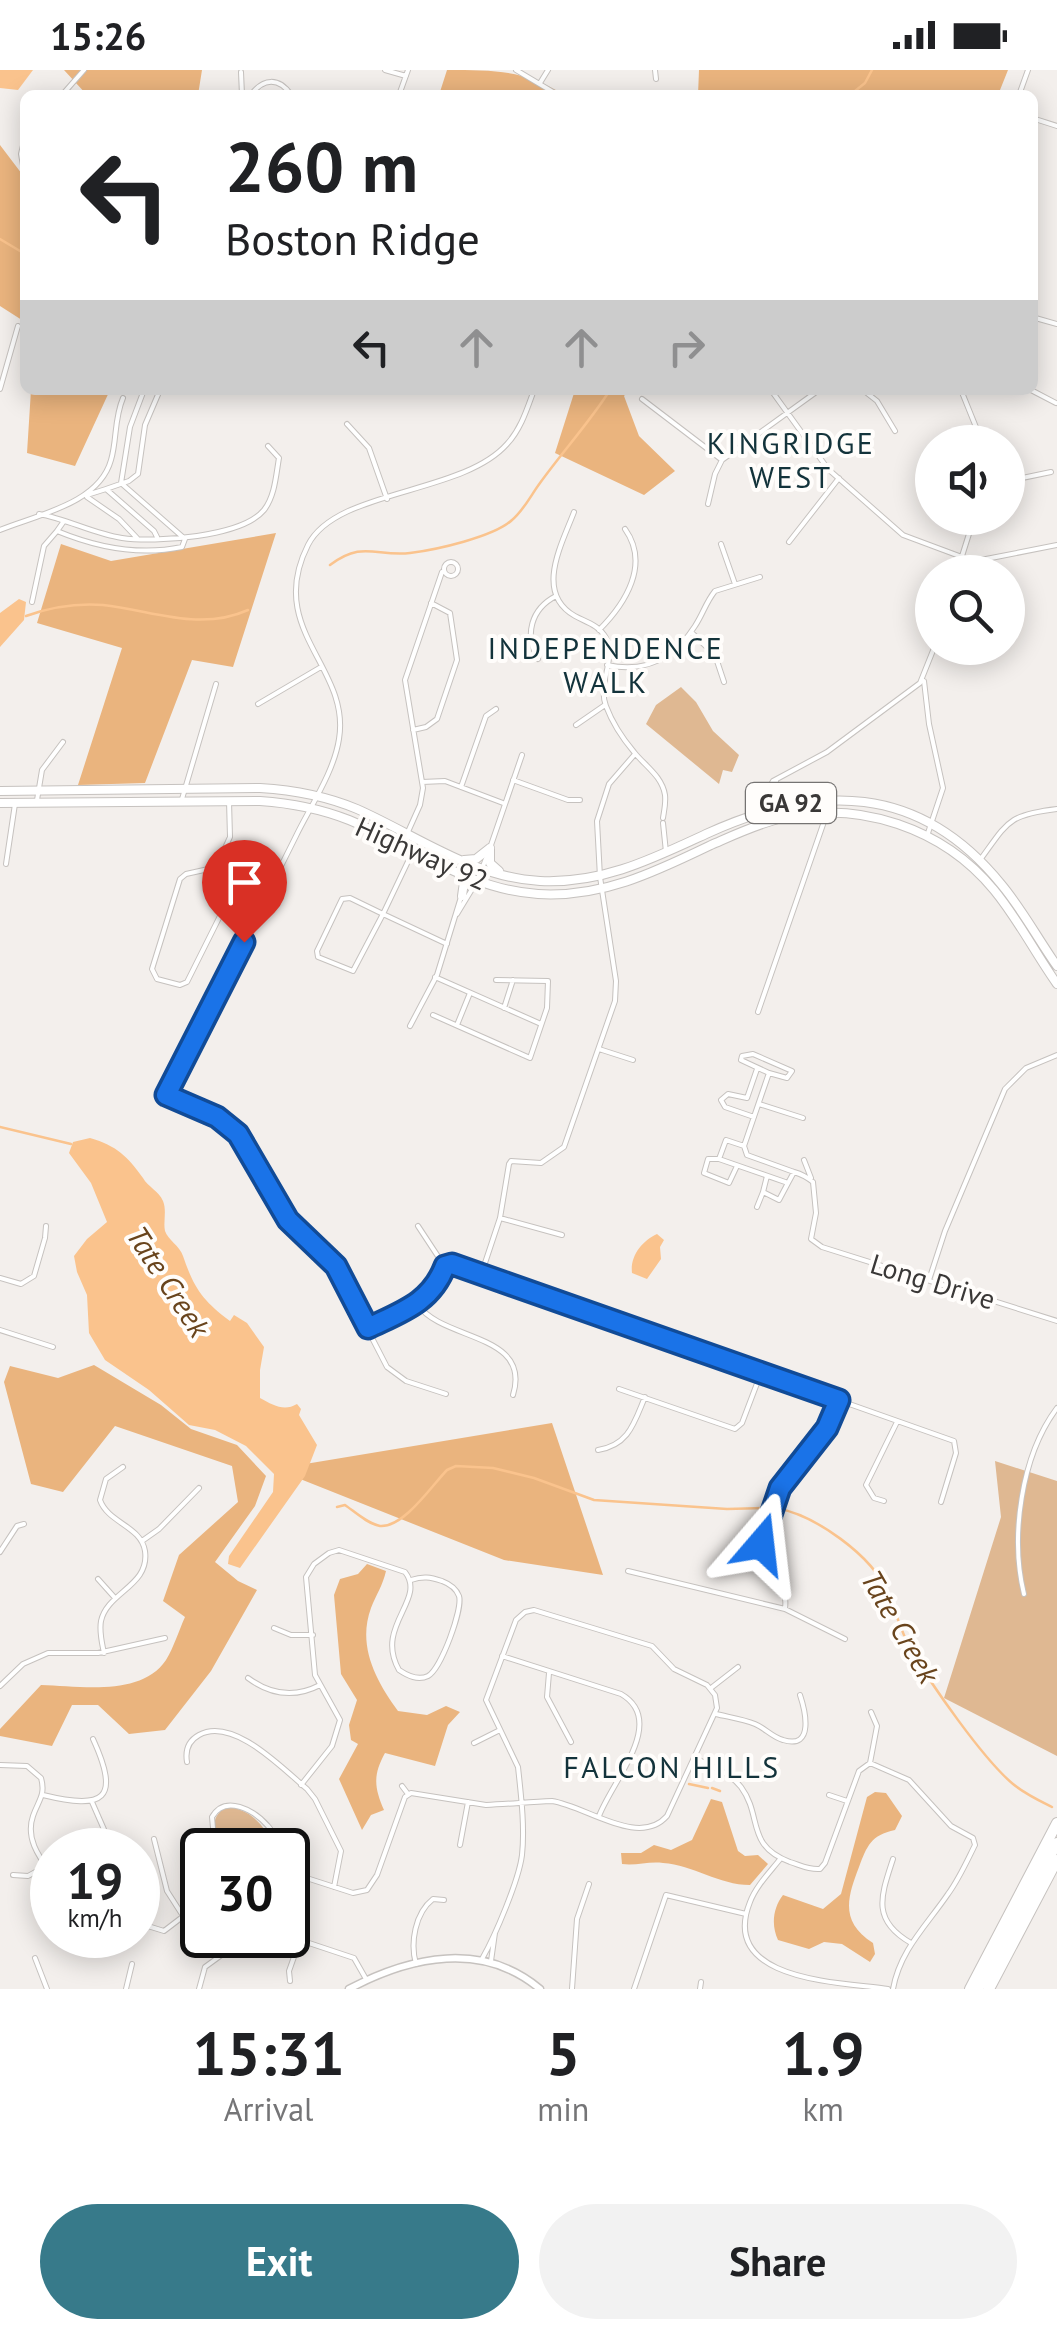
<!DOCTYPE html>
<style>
body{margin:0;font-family:"PT Sans",sans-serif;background:#f2f2f2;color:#202124;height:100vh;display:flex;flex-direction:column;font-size:38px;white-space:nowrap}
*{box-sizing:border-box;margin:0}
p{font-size:32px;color:#757577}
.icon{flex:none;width:55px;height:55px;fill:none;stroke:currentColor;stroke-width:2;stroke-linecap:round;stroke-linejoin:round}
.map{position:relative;height:1919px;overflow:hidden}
.panel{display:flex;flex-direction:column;background:#fff;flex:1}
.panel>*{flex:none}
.hud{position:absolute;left:20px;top:20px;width:1018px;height:305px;border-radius:15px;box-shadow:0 5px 25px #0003;background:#fff;color:#202124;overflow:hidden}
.fabs{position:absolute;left:915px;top:355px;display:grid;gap:20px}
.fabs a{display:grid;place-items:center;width:110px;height:110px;border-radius:50%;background:#fff;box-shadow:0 5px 25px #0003;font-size:50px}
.speed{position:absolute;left:30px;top:1758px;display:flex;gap:20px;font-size:50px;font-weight:700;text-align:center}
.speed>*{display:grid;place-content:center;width:130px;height:130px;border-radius:50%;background:#fff;box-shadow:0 5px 25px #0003;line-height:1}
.speed small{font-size:25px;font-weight:400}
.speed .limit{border:5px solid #111;border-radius:15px;background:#fff;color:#111}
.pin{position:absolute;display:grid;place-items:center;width:85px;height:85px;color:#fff;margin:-102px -42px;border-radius:50% 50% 50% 0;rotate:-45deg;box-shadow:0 0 10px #0007}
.pin .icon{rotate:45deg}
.me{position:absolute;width:110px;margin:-55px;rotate:17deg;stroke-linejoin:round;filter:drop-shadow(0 0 8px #0008)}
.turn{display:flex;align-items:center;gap:35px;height:210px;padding:0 40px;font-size:45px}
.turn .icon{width:130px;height:130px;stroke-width:2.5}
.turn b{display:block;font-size:70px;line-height:85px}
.lanes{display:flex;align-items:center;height:95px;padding:0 40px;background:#0003;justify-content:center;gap:50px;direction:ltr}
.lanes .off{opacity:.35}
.eta{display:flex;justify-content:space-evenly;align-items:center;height:170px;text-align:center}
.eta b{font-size:60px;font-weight:700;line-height:70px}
.action{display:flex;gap:20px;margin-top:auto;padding:20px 40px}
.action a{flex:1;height:115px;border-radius:60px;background:#377a8a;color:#fff;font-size:40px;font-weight:700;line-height:115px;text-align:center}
.action a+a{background:#f2f2f2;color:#202124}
.status{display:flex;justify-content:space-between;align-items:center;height:70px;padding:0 50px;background:#fff;direction:ltr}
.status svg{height:28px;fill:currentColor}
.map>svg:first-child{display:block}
.green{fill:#dfb892}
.forest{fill:#eab47e}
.water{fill:#fac38d}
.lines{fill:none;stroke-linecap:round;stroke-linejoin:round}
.stream{stroke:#fac38d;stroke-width:2.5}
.street-casing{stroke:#c6c2bf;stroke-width:6}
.secondary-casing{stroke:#c6c2bf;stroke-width:9}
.primary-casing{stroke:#c6c2bf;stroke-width:10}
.highway-casing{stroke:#c6c2bf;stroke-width:12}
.street{stroke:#fff;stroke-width:4}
.secondary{stroke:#fff;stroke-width:6}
.primary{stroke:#fff;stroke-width:8}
.highway{stroke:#fff;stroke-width:10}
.route-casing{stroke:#114b97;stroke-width:25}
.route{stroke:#1a73e8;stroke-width:18}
.labels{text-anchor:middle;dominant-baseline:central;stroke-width:8;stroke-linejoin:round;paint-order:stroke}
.shield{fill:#fffdfb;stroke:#757372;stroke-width:2.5}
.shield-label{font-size:25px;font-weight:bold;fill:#3a3837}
.street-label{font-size:28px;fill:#3a3837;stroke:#fffdfb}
.neighbourhood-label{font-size:30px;letter-spacing:2.5px;fill:#13333b;stroke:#fffdfb}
.water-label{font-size:30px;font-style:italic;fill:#69441c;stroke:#fffdfb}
</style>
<div class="status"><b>15:26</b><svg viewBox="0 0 49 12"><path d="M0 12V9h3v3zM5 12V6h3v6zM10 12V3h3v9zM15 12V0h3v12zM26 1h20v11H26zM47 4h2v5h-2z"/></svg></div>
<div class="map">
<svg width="1057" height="1919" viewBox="0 0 1057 1919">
<rect width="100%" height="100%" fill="#f3efec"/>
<path class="green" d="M681,617L696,632L713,661L739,685L732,702L723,700L719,714L646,654L656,635Z
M995,1391L1057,1411V1686L944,1628L1001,1447Z
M226,1737C250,1738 268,1757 273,1780H241L239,1774L218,1778C214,1761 209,1748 226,1737Z"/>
<path class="forest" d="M64,0H202L198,25H87Z
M447,0C495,0 525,0 564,25H439Z
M699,0H1008L998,25H698Z
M0,75L25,108V252L0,236Z
M31,320H110L75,396L27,383Z
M575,320H629L624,326L639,366L675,401L644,425L555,383Z
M276,463L233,597L192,590L145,713L78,715L122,578L37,553L61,474L111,491Z
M94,1295L161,1335L191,1359L237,1375L266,1406L255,1436L215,1492L238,1511L257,1520L211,1601L165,1660L129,1664L98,1635H72L52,1676L0,1666V1659L41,1615C81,1616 141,1627 166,1590C174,1577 179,1560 185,1547L163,1531L179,1485L238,1432L232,1396L115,1356L63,1422L31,1414L4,1312L10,1296L58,1308Z
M552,1353L603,1505L504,1490L275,1399Z
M367,1494L386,1501C383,1515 376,1525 371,1538C357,1576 376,1611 398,1641L427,1645L446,1636L460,1642L448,1655L435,1696L385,1683C373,1705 374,1717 384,1740L371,1745L362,1760L339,1709L358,1674L351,1670L349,1655L357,1630L341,1604L334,1525L340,1509L358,1504Z
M875,1722L886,1723L902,1746L895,1760C871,1765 867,1776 859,1797C847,1828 840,1852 873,1873L875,1884L870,1892L842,1874L824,1872L809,1879L778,1870C771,1855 773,1838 783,1825L823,1839L841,1824L867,1727Z
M711,1729L722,1732L738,1781L745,1786L758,1785L768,1794L750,1815C719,1815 693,1795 663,1793C649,1791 636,1796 622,1794L621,1783H641L654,1775L671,1780L692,1770Z"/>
<path class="water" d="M0,0H33L18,20L0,18Z
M19,529L26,532L24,550L0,577V543Z
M90,1068C117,1076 127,1086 143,1108C148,1117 159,1121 163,1131C167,1141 163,1152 165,1161C168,1170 180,1176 183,1186C194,1218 202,1230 230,1251L234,1245L247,1253L264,1277L260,1300V1328C273,1335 284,1342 297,1334L301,1339L299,1345L317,1375L305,1406L240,1498L228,1494L229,1486L273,1422L274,1404L246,1376L215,1360L189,1355L149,1320L105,1290L89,1263L87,1225L77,1202L74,1186L87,1169L107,1152L91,1113L69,1083L73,1072Z
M657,1164L664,1170L660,1177L661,1189L647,1209L632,1203C630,1186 642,1171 657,1164Z"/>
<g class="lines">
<path class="stream" d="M850,25L865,13L872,0
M0,169L25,184
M330,495C363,470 376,487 410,483C435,480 494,467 512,450C524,440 531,425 540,413C563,381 589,353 610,320
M26,546C51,537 76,533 103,535C152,540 199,562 248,540
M0,1057L71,1074
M337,1437L345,1435C355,1442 368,1454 380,1456C404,1458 433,1414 447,1400L456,1396L493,1398L534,1408L594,1430L727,1439L769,1438
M776,1438C815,1445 872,1485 888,1523C896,1542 901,1562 911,1580C931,1614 983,1689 1013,1714C1025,1724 1038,1730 1052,1737
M689,1714L708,1718
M712,1718L720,1721"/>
<g class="street-casing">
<path id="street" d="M385,0L406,6
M516,0L558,25
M655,0L656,9
M241,2L242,25
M540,13L548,0
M62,25L84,0
M251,25C263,8 279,7 291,25
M399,25L408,0
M1019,25L1028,0
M1032,48L1057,56
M25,67L21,84L25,107
M1032,247L1057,254
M0,319L18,256
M771,320L828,399L903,465L970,490L986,489
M863,320L877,331L895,361
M961,320L982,372
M1031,320L1056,333
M642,329L722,390
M347,354L369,378L387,429
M1008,411L1051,402
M121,413L130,357L144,320
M106,419L129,411L138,404L145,355L160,320
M87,425L106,419L154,461L157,467
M87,427L119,449L137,468
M708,434L715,404L722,390L819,320
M574,442C562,474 534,523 575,546C586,552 599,555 606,568C617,589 597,613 606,636C612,652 623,669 634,682C645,696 662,706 665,725C666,733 664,741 663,748
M39,444C67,449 94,464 122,468C155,473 242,467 264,440C275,426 276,405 279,388L268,376
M64,451L57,461C98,478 139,486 182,477L185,469L121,413
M0,460C36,445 99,434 111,390C117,370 114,349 123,328
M789,472L839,408
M721,474L735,514
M444 499a7 7 0 1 1 14 0a7 7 0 1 1-14 0Z
M957,502L974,448
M962,502L986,489L1057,475
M32,532L44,476L57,461
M599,560C626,533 650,494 625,459
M691,562L715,585L724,612
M538,589C524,565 531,539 556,526
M607,595C644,603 674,589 695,556C703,544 706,532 715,521L760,507
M924,611L929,654L943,718L927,766
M258,634L321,597
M576,655L605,635
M413,660L426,657L437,649L457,590L450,543L431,533
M513,710L568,730H580
M776,711L774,723L787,733
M422,712L445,711L503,733
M461,717L486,646L496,639
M182,729L216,614
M37,730L42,700L63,672
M754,743L773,711L827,682L920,613L934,578
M663,753L666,782
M407,764L420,735L423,718L405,610L442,502
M490,778L522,685
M413,781L383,844L447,874
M980,790C1008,752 1007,745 1057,739
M213 796a5 5 0 1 1 10 0a5 5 0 1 1-10 0Z
M219,791L230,767L229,731
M6,794L15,734
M213,798L186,804L180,809L152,899L157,909L180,915L187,912L234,818V808L222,799
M350,828L383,844L353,901L318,887L317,881L342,829Z
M457,844L477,811L487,786
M435,907L541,954
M504,938L513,910
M758,942L827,743
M433,945L530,988L547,938L548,911L496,910
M457,955L470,923
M410,956L437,905L461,827
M599,979L633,990
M759,1034L803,1048
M754,1047L725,1037L721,1030L728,1024L747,1028L757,999
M744,1076L769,1003L741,990L742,986L753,984L792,1001L787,1008L769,1003
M719,1089H708L704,1103L729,1113L737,1096
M804,1090L811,1108
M794,1102L788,1113L719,1089L726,1070L744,1076L747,1085L794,1102C801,1104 807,1107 813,1112L816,1143L811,1169L822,1177L1057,1251
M767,1106L763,1122L779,1130L788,1113
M757,1137L763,1122
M500,1148L562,1165
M418,1156L445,1197
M445,1197L452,1194L482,1204L954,1371L956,1383L941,1432
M482,1202L500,1148L509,1094L511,1091L541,1093L564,1077L615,931L616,911L600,807L597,751L609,714L635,684
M0,1208L21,1214L34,1206L45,1168L46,1156
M929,1210L945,1161L1005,1019L1026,998L1057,985
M418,1235C443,1271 532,1263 513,1325
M367,1258C401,1242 431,1233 445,1197
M0,1260L53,1277
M619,1319L735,1359L742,1353L761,1303
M446,1324L406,1311L387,1297L335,1196L288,1150L238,1064L217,1047L166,1025C208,938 253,853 296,766C310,737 334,702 339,669C351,597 265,560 308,475C336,419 462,425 507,374C521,359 527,339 534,320
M598,1380C629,1375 634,1353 645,1327
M884,1431L874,1428L866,1415L897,1352
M142,1471L159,1459L199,1418
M0,1482L17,1456L24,1454
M628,1501L785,1539L845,1569
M98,1509L115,1528
M1024,1524C1010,1467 1021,1386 1057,1338
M785,1539C789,1505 761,1500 761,1475C761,1468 766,1459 768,1452C782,1405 822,1376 839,1330
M274,1558L291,1565H313
M104,1583C102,1573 99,1562 101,1551C107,1522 150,1516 145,1481C141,1456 108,1453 100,1430L106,1409L123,1397
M502,1586L621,1624C668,1651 612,1711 599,1746
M549,1603L547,1627L571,1672
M248,1608C271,1625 295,1628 320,1615
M0,1616L23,1594L48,1583H98L165,1568
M711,1618L738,1597
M716,1644C728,1647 743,1649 755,1654C765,1658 772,1667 783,1670C815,1680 805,1640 800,1625
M474,1673L500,1660
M695,1688C711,1696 730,1703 741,1717C763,1747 745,1775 790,1792C800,1795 809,1800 820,1799L825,1793L859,1701L870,1693L909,1710L951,1756L973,1768L975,1775C967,1791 959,1809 948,1824C927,1855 900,1880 893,1919
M187,1692C185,1680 188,1671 199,1665C233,1646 283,1699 307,1719L315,1729L341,1781L334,1817
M870,1693L877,1656L871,1642
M0,1695L27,1696L41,1708C46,1725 38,1731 33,1746C25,1769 40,1788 52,1805
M301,1715L332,1676L340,1650L315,1605L306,1507L314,1494L329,1483L339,1480L405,1502C427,1530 374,1556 399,1600C408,1606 418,1611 428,1606C441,1599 463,1539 459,1526C456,1518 450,1514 442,1511C430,1507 423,1506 411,1510
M402,1716L408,1724
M43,1725C104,1740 121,1730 93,1669
M829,1725L847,1731
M92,1732L106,1764L120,1776
M154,1769L167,1821L183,1846
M460,1775L468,1732
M215,1780L212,1747C225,1724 254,1740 268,1756C274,1762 275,1772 276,1780
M781,1788C770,1802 756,1816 750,1832C718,1912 842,1912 888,1919
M893,1789C881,1826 871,1850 911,1873
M288,1802L353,1823L367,1820L377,1805L405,1727L411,1723L486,1735C508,1734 530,1732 552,1731C586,1736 639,1778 667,1746L717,1638L715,1625L707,1615L674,1599L652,1576L534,1540L525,1542L516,1550L486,1630L518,1697C521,1725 525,1757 522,1785C519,1810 495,1866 482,1889
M13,1805L28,1806L46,1796
M138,1853L164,1861L202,1832
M35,1888L47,1919
M491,1891L495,1863
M416,1894C410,1873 415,1843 433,1829L444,1830
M290,1911L289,1901L300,1870L354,1888L366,1909
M126,1919L132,1894
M199,1919L205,1897L227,1881L236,1865
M572,1919L577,1849L589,1814
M634,1919L666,1825L746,1844
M700,1919L701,1912"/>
</g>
<g class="secondary-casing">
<path id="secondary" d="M349,1919C411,1886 483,1871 540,1919"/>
</g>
<g class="primary-casing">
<path id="primary" d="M0,721L260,718C293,720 326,726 357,739C416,765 474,808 540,811C602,814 652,789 706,764C817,713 919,713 1001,814C1022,839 1038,869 1057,896
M0,733L260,731C290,733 321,739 349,750C412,776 469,820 538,824C602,828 655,802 711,775C734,765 757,754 782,748C859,730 943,758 994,820C1018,849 1035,883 1057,914
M490,778V793L499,801
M464,790L476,789L490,778
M459,805L464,812L462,826"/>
</g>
<g class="highway-casing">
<path id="highway" d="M970,1919L1057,1753
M978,1919L1057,1773
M989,1919L1057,1790"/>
</g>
<use href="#street" class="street"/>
<use href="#secondary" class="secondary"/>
<use href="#primary" class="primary"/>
<use href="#highway" class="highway"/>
</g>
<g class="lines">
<g class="route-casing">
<path id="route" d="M244,872L166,1025L217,1047L238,1064L288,1150L336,1196L368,1258C401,1242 431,1233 445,1196L452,1194L839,1330L827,1358L780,1418L761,1474"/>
</g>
<use href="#route" class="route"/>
</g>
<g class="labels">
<rect class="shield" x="746" y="713" width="90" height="40" rx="8"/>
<g class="shield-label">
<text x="791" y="733">GA 92</text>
</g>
<g class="street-label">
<text transform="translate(422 783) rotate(24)">Highway 92</text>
<text transform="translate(933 1211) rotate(17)">Long Drive</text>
</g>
<g class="neighbourhood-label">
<text x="791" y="372">KINGRIDGE<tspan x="791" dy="34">WEST</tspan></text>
<text x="606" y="577">INDEPENDENCE<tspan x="606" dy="34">WALK</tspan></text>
<text x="672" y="1696">FALCON HILLS</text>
</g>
<g class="water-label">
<text transform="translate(169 1211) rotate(57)">Tate Creek</text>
<text transform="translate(901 1556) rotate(60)">Tate Creek</text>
</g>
</g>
</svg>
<div class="fabs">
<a><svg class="icon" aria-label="sound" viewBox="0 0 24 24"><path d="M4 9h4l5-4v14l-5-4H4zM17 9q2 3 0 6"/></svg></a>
<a><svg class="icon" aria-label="search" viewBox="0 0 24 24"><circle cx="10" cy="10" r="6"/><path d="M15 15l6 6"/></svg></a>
</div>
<div class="speed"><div>19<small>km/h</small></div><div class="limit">30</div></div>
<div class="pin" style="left:244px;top:872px;background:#d93025"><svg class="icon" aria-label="arrive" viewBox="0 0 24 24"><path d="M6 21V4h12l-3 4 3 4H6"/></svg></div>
<svg class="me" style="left:761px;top:1474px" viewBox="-20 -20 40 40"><path d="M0-17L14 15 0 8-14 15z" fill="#1a73e8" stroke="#fff" stroke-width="4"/></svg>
<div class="hud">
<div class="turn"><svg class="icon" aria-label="left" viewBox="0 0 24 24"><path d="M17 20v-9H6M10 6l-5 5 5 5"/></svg><div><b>260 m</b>Boston Ridge</div></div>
<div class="lanes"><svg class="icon" aria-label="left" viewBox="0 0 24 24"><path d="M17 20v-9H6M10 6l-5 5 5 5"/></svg><svg class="icon off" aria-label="ahead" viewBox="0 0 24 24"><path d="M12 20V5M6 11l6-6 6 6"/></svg><svg class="icon off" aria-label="ahead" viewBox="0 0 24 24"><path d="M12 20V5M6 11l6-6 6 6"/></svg><svg class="icon off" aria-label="right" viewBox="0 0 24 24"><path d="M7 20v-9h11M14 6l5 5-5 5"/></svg></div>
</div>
</div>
<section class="panel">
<div class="eta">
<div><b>15:31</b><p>Arrival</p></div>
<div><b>5</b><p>min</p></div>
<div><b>1.9</b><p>km</p></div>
</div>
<div class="action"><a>Exit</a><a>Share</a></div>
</section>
